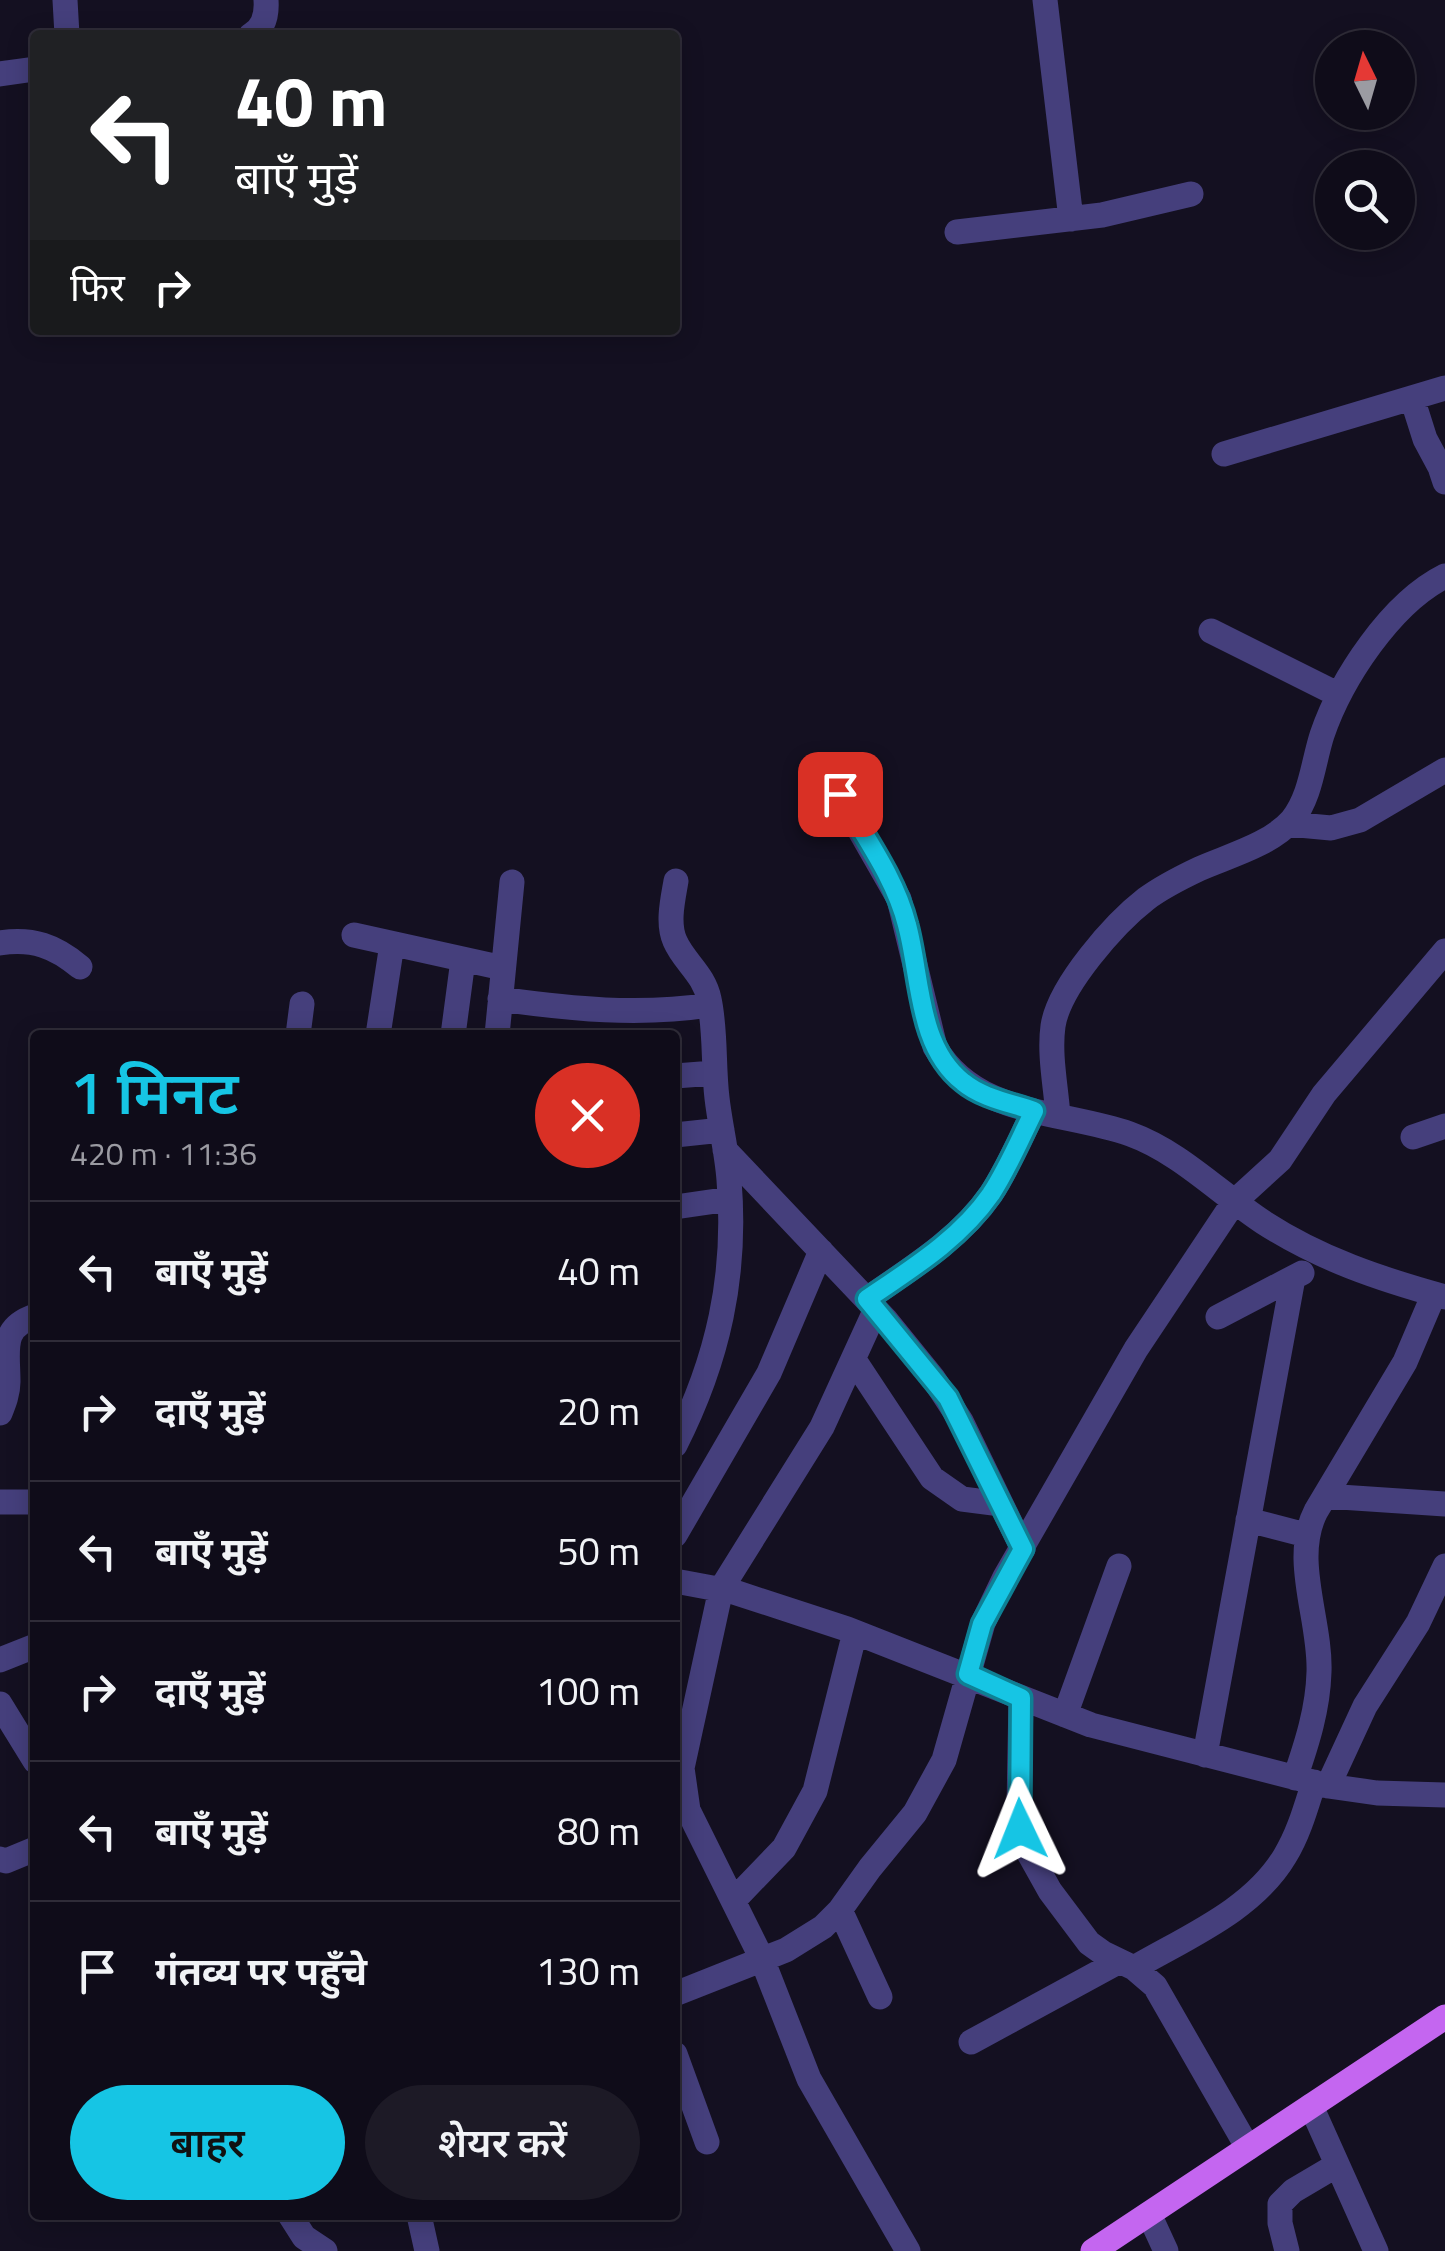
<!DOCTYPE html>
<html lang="hi">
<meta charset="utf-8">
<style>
body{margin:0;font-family:"Titillium Web","Noto Sans Devanagari",sans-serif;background:#1d1a26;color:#f1f3f6;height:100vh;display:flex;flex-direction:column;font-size:38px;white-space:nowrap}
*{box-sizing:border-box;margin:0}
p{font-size:32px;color:#9b9ba2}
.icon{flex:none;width:55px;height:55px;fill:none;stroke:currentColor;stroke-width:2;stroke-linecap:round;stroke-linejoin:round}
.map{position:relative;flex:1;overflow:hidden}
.sheet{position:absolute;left:30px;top:1030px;width:650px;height:1190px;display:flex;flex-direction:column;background:#0f0c19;border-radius:10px;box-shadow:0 5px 25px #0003,0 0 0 2px #2f2c38}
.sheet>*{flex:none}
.guide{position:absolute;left:30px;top:30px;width:650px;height:305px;border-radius:10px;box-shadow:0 5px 25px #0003,0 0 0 2px #2f2c38;background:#202124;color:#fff;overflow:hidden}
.needle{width:65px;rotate:355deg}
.fabs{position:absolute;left:1315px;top:30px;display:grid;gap:20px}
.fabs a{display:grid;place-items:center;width:100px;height:100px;border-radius:50%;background:#0f0c19;box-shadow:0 5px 25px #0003,0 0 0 2px #2f2c38;font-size:50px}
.pin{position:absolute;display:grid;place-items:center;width:85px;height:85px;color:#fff;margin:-42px;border-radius:20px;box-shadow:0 5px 15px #0006}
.me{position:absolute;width:110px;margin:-55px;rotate:358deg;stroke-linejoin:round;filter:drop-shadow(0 0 8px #0008)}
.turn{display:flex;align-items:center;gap:35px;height:210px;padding:0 40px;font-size:45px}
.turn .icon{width:130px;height:130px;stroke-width:2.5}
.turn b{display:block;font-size:70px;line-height:85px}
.then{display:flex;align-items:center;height:95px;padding:0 40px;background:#0003;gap:20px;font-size:38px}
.round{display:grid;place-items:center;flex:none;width:105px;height:105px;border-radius:52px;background:#1d1a26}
.summary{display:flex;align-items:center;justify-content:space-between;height:170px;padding:0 40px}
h1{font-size:60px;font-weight:600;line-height:75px;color:#16c5e4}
.cta{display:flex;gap:20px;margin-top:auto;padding:20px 40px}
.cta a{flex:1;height:115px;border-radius:60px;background:#16c5e4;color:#111;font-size:40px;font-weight:600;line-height:115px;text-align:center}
.cta a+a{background:#1d1a26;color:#f1f3f6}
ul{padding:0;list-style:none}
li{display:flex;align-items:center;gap:30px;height:140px;padding:0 40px;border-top:2px solid #2f2c38}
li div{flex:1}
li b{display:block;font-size:38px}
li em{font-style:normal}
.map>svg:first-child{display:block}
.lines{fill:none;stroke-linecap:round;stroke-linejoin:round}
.minor{stroke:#453f7c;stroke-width:25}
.major{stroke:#c466f0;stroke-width:25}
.route-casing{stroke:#0e8094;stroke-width:25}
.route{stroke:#16c5e4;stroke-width:18}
</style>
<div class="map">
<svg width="1445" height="2251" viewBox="0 0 1445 2251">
<rect width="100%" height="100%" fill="#141021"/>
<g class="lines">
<path class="minor" d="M65,0L67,35
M1045,0L1071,219
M251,35C264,28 267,14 266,0
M0,74L35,69
M957,232L1102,215L1191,194
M1412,398L1425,439L1440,467L1445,482
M1224,454L1445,388
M1211,631L1339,695
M839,794L899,899L935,1047C976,1117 1061,1110 1130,1134C1180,1152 1219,1193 1263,1222C1320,1259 1380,1279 1445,1297
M1288,824L1331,828L1360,820L1445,770
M354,935L503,968
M0,943C33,938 55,946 80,967
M500,999C572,1009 638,1016 710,1005
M298,1035L302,1004
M378,1035L392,944
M453,1035L463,960
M497,1035L512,882
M675,1076L714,1073
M1058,1116C1056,1087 1049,1055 1053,1026C1059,986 1115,923 1146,899C1162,887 1180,878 1199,869C1228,856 1270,845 1292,820C1311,796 1313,763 1322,735C1341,679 1391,603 1445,576
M675,1135L722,1130
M1413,1137L1445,1126
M725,1150L886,1320L933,1378L961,1421L1023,1549
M675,1207L730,1199
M867,1299C910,1269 960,1239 991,1194C1008,1168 1020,1139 1034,1111
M876,1309L822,1427L721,1589L682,1768L688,1810L762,1959L809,2079L908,2251
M1218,1317L1302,1273
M854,1360L932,1478L962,1499L1001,1504
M0,1413C4,1403 8,1393 8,1382C8,1349 0,1328 35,1316
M675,1445C718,1360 737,1276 729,1180C727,1152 720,1125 717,1098C713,1065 716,1031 709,999C704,974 684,962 675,941C667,923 673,899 676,881
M1325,1496L1445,1504
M0,1502H35
M1248,1520L1306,1535
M675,1535L769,1373L821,1251
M675,1581L734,1592L847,1629L1091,1725L1328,1786L1377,1793L1445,1795
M0,1660L35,1646
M1021,1698L1019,1806L1026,1848L1050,1891L1089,1943L1103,1953L1134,1968L1155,1986L1248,2148
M0,1704L35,1761
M1065,1715L1119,1566
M1205,1755L1293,1278
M1295,1778C1307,1743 1318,1709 1319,1672C1321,1620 1291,1559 1316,1511L1405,1362L1434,1294
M1328,1786L1365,1706L1418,1623L1445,1566
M0,1859L6,1861L35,1849
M734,1900L784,1848L815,1791L855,1632
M840,1910L880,1997
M1134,1968C1187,1937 1253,1910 1285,1856C1299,1833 1306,1807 1314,1782
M675,1994L786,1950L823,1927L840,1910L870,1868L915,1813L944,1760L983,1623L1005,1577L1136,1349L1234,1202L1280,1160L1324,1094L1445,951
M971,2042L1118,1962
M675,2054L707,2142
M1311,2106L1376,2251
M1149,2214L1166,2251
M290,2215L304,2237L325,2251
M419,2215L427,2251
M1287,2251L1280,2223V2204L1293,2191L1337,2165"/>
<path class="major" d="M1093,2251L1445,2017"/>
</g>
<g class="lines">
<g class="route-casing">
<path id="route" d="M840,794C864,836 895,877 907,925C921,976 917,1046 963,1082C982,1098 1011,1103 1034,1111C1020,1139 1008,1168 991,1194C960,1239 911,1269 867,1299L948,1398L1023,1549L982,1624L968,1674L1021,1698L1020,1829"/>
</g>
<use href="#route" class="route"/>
</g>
</svg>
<div class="fabs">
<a><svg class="needle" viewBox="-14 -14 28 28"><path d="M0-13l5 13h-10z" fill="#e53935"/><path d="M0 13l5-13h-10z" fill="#9b9ba2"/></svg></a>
<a><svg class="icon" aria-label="search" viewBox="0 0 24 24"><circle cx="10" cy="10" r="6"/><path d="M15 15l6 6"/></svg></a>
</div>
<div class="pin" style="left:840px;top:794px;background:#d93025"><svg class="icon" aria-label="arrive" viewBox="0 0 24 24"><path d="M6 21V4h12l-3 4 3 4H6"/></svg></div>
<svg class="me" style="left:1020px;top:1829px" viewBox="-20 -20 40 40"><path d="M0-17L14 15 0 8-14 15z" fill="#16c5e4" stroke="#fff" stroke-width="4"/></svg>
<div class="guide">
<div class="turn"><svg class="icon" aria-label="left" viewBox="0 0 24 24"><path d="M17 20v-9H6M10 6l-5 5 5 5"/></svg><div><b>40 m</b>बाएँ मुड़ें</div></div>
<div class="then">फिर<svg class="icon" aria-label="right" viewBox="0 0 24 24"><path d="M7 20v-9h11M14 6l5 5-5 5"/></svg></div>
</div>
<section class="sheet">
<div class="summary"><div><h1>1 मिनट</h1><p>420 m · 11:36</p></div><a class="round" style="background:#d93025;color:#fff"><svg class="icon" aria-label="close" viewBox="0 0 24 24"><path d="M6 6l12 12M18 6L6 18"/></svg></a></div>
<ul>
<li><svg class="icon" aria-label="left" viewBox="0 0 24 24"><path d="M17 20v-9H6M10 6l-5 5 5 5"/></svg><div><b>बाएँ मुड़ें</b></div><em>40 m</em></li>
<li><svg class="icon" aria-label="right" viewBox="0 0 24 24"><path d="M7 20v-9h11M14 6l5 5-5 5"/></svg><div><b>दाएँ मुड़ें</b></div><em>20 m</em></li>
<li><svg class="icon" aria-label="left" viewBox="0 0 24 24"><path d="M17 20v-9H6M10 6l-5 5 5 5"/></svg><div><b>बाएँ मुड़ें</b></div><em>50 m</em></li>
<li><svg class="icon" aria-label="right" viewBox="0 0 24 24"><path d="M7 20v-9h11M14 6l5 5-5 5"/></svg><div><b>दाएँ मुड़ें</b></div><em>100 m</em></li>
<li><svg class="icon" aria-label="left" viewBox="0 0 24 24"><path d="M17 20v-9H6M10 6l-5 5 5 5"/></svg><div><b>बाएँ मुड़ें</b></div><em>80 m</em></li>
<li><svg class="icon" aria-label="arrive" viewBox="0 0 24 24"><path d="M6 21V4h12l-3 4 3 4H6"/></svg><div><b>गंतव्य पर पहुँचे</b></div><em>130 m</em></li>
</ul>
<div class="cta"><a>बाहर</a><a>शेयर करें</a></div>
</section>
</div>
